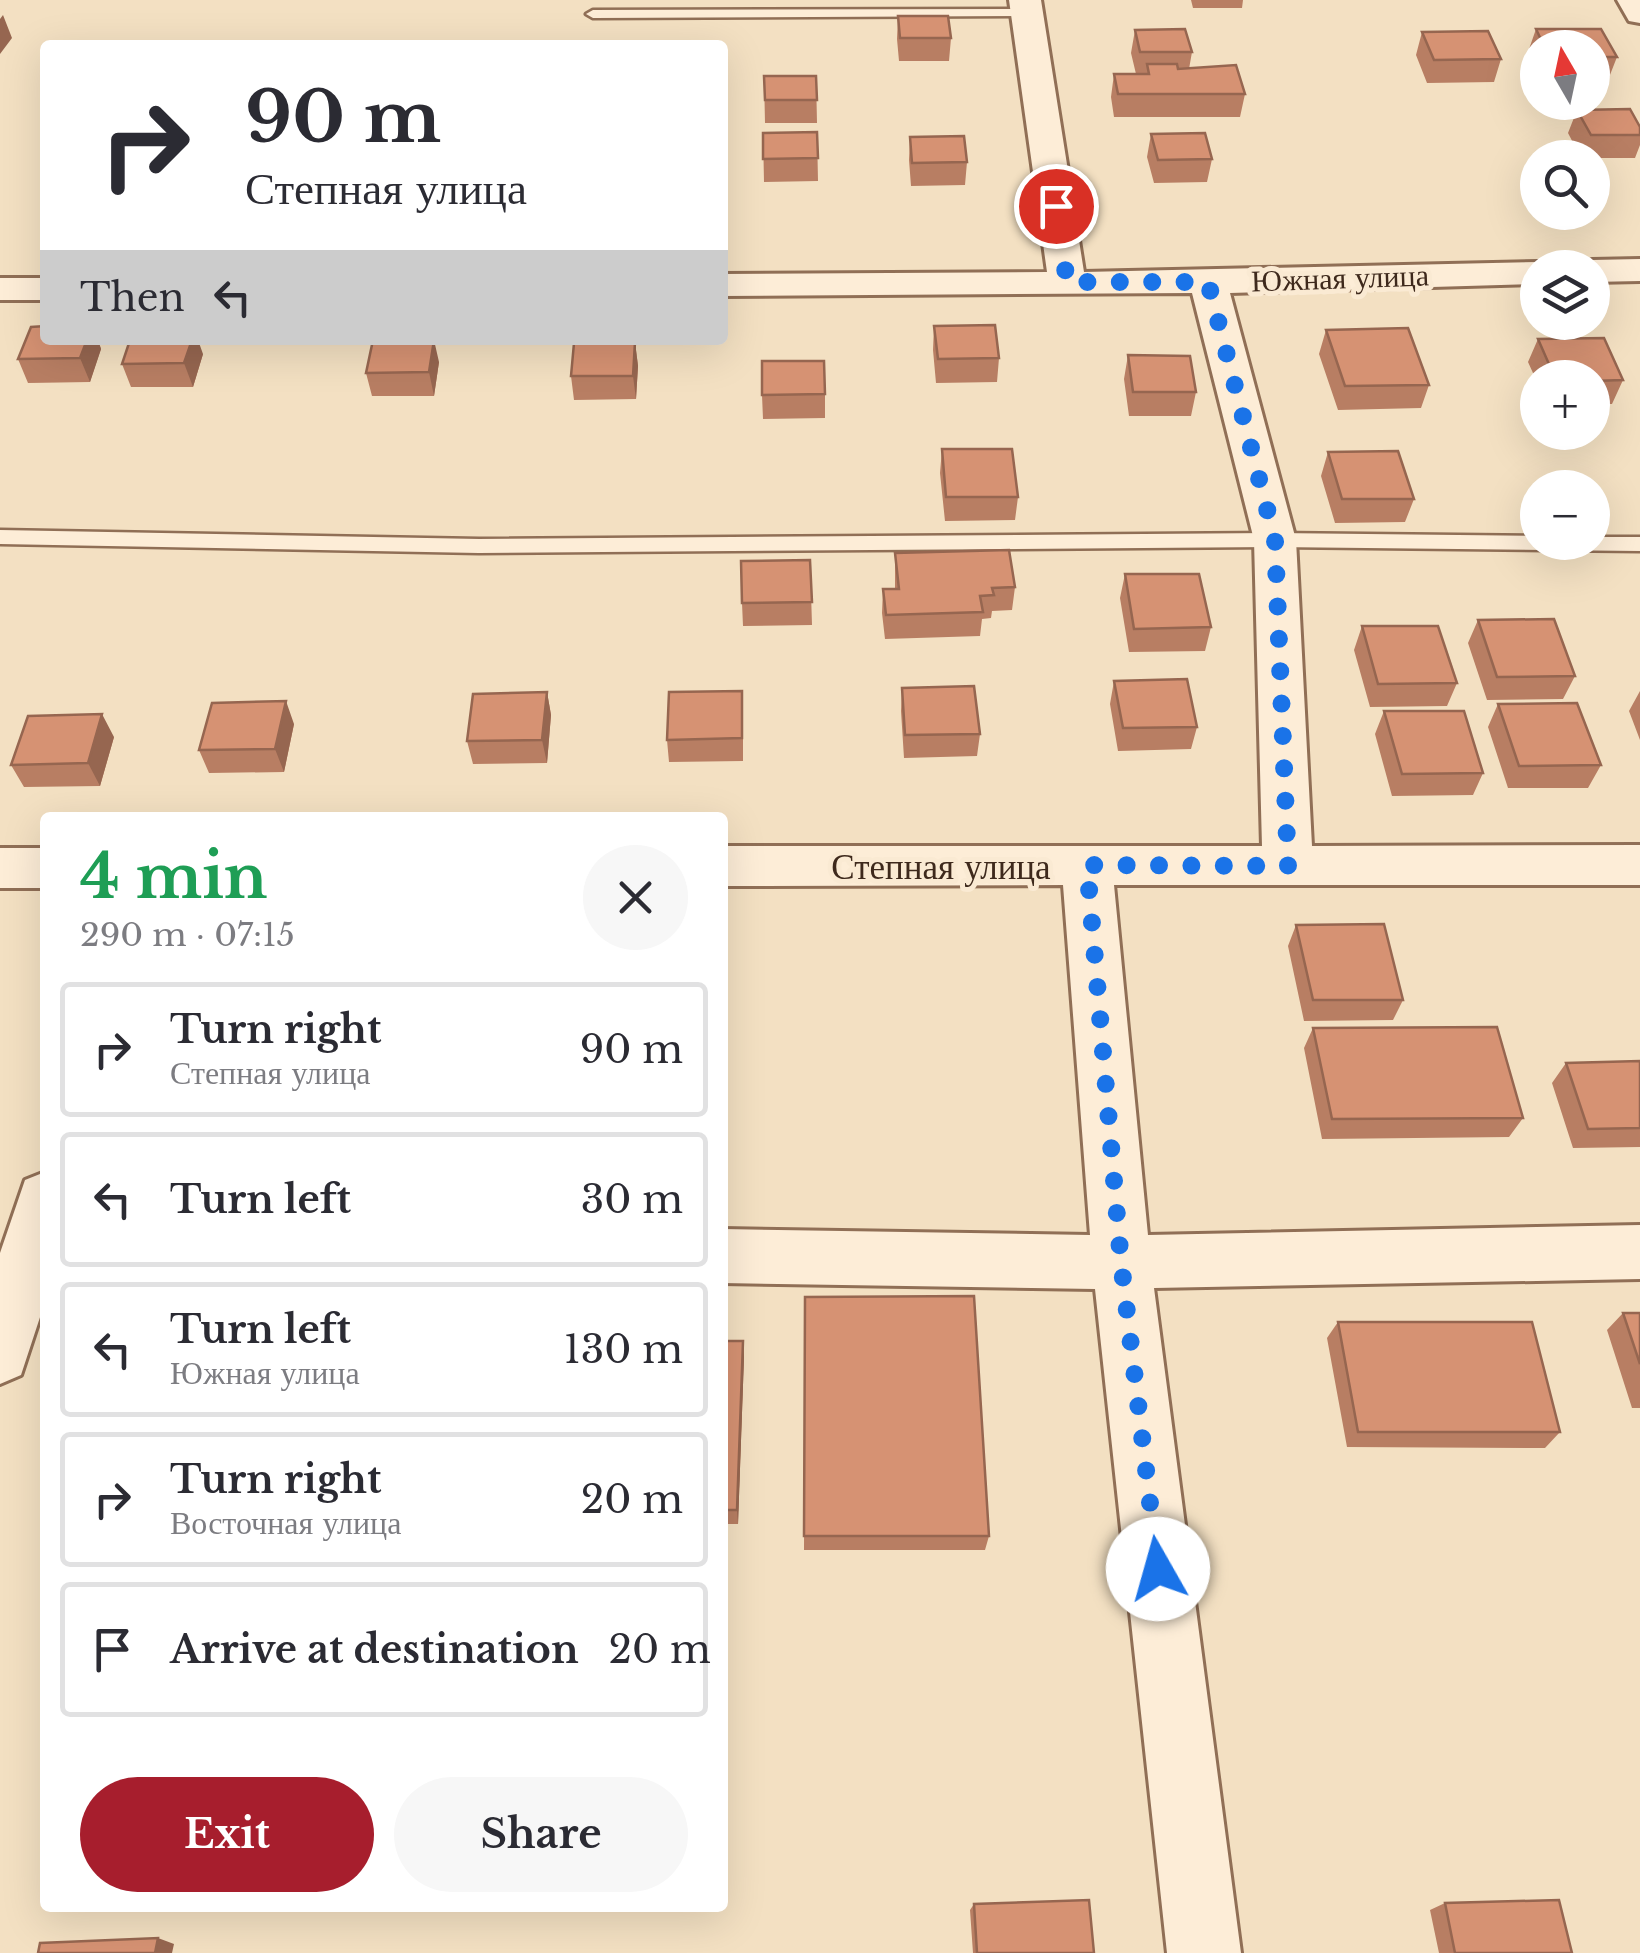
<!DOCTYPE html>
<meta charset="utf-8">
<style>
body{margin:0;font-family:"Libre Baskerville",serif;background:#f7f7f7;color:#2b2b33;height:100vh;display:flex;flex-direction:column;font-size:38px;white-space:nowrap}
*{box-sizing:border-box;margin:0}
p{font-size:32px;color:#7c7c81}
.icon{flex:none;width:55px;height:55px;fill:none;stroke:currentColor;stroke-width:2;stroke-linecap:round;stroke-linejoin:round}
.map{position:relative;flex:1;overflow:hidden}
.panel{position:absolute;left:40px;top:812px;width:688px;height:1100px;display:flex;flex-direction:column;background:#fff;border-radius:10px;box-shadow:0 10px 40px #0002}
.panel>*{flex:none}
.hud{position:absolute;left:40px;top:40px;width:688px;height:305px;border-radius:10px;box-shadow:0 10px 40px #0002;background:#fff;color:#2b2b33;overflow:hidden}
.needle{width:65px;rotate:351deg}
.controls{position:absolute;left:1520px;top:30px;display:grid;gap:20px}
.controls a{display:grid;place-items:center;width:90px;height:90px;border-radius:50%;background:#fff;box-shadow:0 10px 40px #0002;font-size:50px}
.pin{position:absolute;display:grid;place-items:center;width:85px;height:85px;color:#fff;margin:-42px;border:5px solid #fff;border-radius:50%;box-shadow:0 2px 10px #0007}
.me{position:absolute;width:110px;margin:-55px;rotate:353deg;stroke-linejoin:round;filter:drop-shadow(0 0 8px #0008)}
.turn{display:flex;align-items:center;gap:35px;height:210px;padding:0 40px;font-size:45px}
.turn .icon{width:130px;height:130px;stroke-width:2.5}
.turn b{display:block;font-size:70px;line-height:85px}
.then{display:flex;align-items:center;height:95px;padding:0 40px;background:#0003;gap:20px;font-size:38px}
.round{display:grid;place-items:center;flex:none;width:105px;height:105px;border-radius:52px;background:#f7f7f7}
.head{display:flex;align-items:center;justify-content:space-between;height:170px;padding:0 40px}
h1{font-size:60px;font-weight:700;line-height:75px;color:#1e9e55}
.button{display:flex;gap:20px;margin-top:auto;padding:20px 40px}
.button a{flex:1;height:115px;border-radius:60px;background:#a71e2d;color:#fff;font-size:40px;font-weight:700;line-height:115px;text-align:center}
.button a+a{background:#f7f7f7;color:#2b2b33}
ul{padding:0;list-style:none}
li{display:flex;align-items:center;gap:30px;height:135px;margin:0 20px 15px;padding:0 20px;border:5px solid #e1e1e2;border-radius:10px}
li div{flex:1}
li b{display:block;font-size:38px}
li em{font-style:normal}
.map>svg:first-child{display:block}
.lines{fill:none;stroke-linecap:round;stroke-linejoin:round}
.service-casing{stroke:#906f56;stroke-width:5}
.minor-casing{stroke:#906f56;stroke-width:6}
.service{fill:#fdedd7;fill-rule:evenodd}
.minor{fill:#fdedd7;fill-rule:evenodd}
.wall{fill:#b87e63}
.shaded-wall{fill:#966650}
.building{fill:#d69273;stroke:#966650;stroke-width:2.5}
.route{stroke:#1a73e8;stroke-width:18;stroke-dasharray:0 32.4}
.labels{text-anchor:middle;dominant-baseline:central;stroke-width:10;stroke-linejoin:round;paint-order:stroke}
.far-street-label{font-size:30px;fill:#3e291c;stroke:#faead3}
.street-label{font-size:35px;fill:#3e291c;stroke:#faead3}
</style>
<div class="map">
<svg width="1640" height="1953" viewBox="0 0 1640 1953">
<rect width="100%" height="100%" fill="#f3e0c2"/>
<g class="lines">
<g class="service-casing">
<path id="service" d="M1026,9L1031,10V16L593,18L586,14L593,10Z
M0,530L479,539L1275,533L1538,536V542H1592V537H1640V551L1275,547L479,553L0,544Z"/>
</g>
<g class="minor-casing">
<path id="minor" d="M1009,0H1041L1084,272L1538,262L1551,265L1538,268V284L1230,293L1296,540L1312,846L1640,845V885H1114L1148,1235L1640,1225V1279L1154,1288L1241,1953H1167L1095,1289L722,1283V1229L1090,1235L1063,885L722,886V846H1262L1254,540L1192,293L722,296V274L1047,272Z
M1617,0H1640V23L1629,21Z
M1640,259V281L1592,282V268H1576L1592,260Z
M0,278H45V300H0Z
M0,848H45V888H0Z
M45,1172V1302L21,1375L0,1384V1253L25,1180Z"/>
</g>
<use href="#service" class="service"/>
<use href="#minor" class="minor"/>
</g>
<path class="wall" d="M1191,0H1243L1242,8H1193Z
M898,16L951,38L949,61H899L897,39Z
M1536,29H1601L1617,57L1608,80H1592V48H1538V72L1528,52Z
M1135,30L1192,52L1189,69L1245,94L1240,117H1114L1111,97L1114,74H1136L1131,53Z
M1422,32L1501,59L1494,82L1427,83L1416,55Z
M764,76H816L817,123H765Z
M1577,110L1640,127V145L1635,158H1581L1568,133Z
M817,132L818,181L764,182L763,133Z
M1151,134L1212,159L1207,182L1154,183L1147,157Z
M910,137L967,162L965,185L911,186L909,160Z
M934,326L999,358L997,382L936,383L933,350Z
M1326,330L1429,385L1421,408L1338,410L1319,354Z
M1538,339L1623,380L1612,404H1592V378H1538V384L1528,362Z
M45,340H98L101,349L90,382L28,383L18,359Z
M635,342L638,366L636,399L574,400L571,376Z
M203,354L193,387H131L122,364Z
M1128,355L1196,392L1191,416H1129L1124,379Z
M439,362L434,396H372L366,373Z
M825,394V418L763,419L762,395Z
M942,449L1018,497L1015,520L945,521L940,473Z
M1328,452L1414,499L1405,522L1335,523L1321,476Z
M895,553L1015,587L1012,610L992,611L991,618L982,619L980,636L885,639L882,613L883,589H895Z
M810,560L812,625L743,626L742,603Z
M1125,574L1211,627L1205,651L1129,652L1120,598Z
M1478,620L1575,676L1563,699L1487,700L1468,643Z
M1362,626L1457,683L1447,706L1370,707L1354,650Z
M1114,681L1197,727L1191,749L1118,751L1110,704Z
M902,688L980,734L977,756L904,758L901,711Z
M1640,691V740L1629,711Z
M547,692L551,715L547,763L473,764L467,741Z
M1498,704L1601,765L1588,788H1508L1488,727Z
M1384,711L1483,773L1473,795L1392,796L1375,734Z
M743,714V761L669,762L667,740Z
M294,724L284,772L209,773L199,750Z
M114,737L100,786L24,787L11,765Z
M1296,925L1403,1000L1393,1020L1304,1021L1288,946Z
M1313,1028L1523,1118L1509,1137L1322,1139L1304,1048Z
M1640,1061V1147L1573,1148L1552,1083L1566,1063Z
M805,1297L989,1536L985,1550H804Z
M1623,1313H1640V1408H1632L1607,1330Z
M1338,1322L1560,1432L1545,1448L1347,1447L1327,1338Z
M722,1341H743L744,1357L738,1524H722Z
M1445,1903L1572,1953H1439L1430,1910Z
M974,1904L1094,1953H973L970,1910Z"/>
<path class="shaded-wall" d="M3,15L12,38L0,54V19Z
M87,340H98L101,349L90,382L80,358Z
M192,340H198L203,354L193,387L184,363Z
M434,340L439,362L434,396L429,372Z
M635,342L638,366L636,399L633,376Z
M547,692L551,715L547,763L542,740Z
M286,701L294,724L284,772L275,749Z
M102,714L114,737L100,786L88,763Z
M743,1341L744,1357L738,1524L737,1510Z
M158,1938L174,1944L172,1953H155Z"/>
<path class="building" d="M898,16H948L951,38H900Z
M1185,29L1192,52H1140L1135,30Z
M1536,29H1601L1617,57H1592V48H1545Z
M1488,31L1501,59L1434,60L1422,32Z
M1147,64H1177L1178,69L1236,65L1245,94H1118L1114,74H1149Z
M764,76H816L817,100H765Z
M1630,109L1640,127V135H1591L1577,110Z
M817,132L818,158L763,159V133Z
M1205,133L1212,159L1158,160L1151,134Z
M964,136L967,162L912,163L910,137Z
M995,325L999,358L938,359L934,326Z
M45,326V340H87L80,358L18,359L31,327Z
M1408,328L1429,385L1345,386L1326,330Z
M1604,338L1623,380L1592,381V378H1555L1538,339Z
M130,340H192L184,363L122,364Z
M373,340H434L429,372L366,373Z
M635,342L633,376H571L574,343Z
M1128,355L1190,356L1196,392H1133Z
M762,361H824L825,394L762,395Z
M942,449H1012L1018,497H946Z
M1398,451L1414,499H1342L1328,452Z
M1009,550L1015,587L992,588L994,595L980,596L983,612L886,615L883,589H899L895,553Z
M810,560L812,602L742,603L741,561Z
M1125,574H1199L1211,627L1134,629Z
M1554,619L1575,676L1497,677L1478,620Z
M1362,626H1438L1457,683L1378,684Z
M1187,679L1197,727L1123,728L1114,681Z
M974,686L980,734L905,735L902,688Z
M742,691V738L667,740L669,692Z
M547,692L542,740L467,741L473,694Z
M286,701L275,749L199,750L212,703Z
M1577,703L1601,765L1519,766L1498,704Z
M1384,711H1464L1483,773L1402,774Z
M102,714L88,763L11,765L28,716Z
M1384,924L1403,1000H1313L1296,925Z
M1497,1027L1523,1118L1332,1119L1313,1028Z
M1640,1061V1128L1588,1129L1566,1063Z
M974,1296L989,1536H804L805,1297Z
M1623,1313H1640V1364Z
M1338,1322H1532L1560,1432H1358Z
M722,1341H743L737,1510H722Z
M1089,1900L1094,1953H977L974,1904Z
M1559,1900L1572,1953H1455L1445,1903Z
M158,1938L155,1953H38L40,1943Z"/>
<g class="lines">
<path class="route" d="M1056,206L1067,282H1208L1275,540L1288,866L1087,865L1121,1262L1158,1569"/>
</g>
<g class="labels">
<g class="far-street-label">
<text transform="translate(1340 278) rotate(-2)">Южная улица</text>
</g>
<g class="street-label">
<text x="941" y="866">Степная улица</text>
</g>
</g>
</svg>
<div class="controls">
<a><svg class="needle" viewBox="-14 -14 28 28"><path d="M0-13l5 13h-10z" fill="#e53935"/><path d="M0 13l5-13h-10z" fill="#7c7c81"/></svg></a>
<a><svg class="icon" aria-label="search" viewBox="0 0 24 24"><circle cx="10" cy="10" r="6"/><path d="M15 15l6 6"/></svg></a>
<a><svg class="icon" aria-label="layers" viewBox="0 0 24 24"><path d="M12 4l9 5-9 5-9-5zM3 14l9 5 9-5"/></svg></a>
<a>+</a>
<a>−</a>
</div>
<div class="pin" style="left:1056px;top:206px;background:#d93025"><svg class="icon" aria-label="arrive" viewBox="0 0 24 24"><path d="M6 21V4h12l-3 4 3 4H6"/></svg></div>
<svg class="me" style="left:1158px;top:1569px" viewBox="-20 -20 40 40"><circle r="19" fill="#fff"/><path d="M0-13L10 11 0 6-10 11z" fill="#1a73e8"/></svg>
<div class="hud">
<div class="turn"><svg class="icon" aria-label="right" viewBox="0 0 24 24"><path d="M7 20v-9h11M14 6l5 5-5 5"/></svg><div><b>90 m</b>Степная улица</div></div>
<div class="then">Then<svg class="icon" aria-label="left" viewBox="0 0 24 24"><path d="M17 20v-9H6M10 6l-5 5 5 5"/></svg></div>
</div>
<section class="panel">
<div class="head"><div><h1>4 min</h1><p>290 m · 07:15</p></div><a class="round"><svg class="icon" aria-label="close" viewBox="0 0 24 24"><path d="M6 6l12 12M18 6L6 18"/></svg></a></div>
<ul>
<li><svg class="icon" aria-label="right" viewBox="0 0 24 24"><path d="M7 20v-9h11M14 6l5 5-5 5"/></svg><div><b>Turn right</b><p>Степная улица</p></div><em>90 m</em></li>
<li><svg class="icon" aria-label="left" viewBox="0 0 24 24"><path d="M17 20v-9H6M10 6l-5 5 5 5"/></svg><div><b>Turn left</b></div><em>30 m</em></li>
<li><svg class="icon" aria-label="left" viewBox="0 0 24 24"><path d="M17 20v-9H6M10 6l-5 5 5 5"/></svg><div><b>Turn left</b><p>Южная улица</p></div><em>130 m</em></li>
<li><svg class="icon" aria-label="right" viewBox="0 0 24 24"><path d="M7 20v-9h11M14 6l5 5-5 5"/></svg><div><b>Turn right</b><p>Восточная улица</p></div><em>20 m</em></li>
<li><svg class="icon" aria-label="arrive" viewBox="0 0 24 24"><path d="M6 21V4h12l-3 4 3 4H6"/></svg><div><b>Arrive at destination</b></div><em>20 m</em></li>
</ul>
<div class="button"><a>Exit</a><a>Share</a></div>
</section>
</div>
